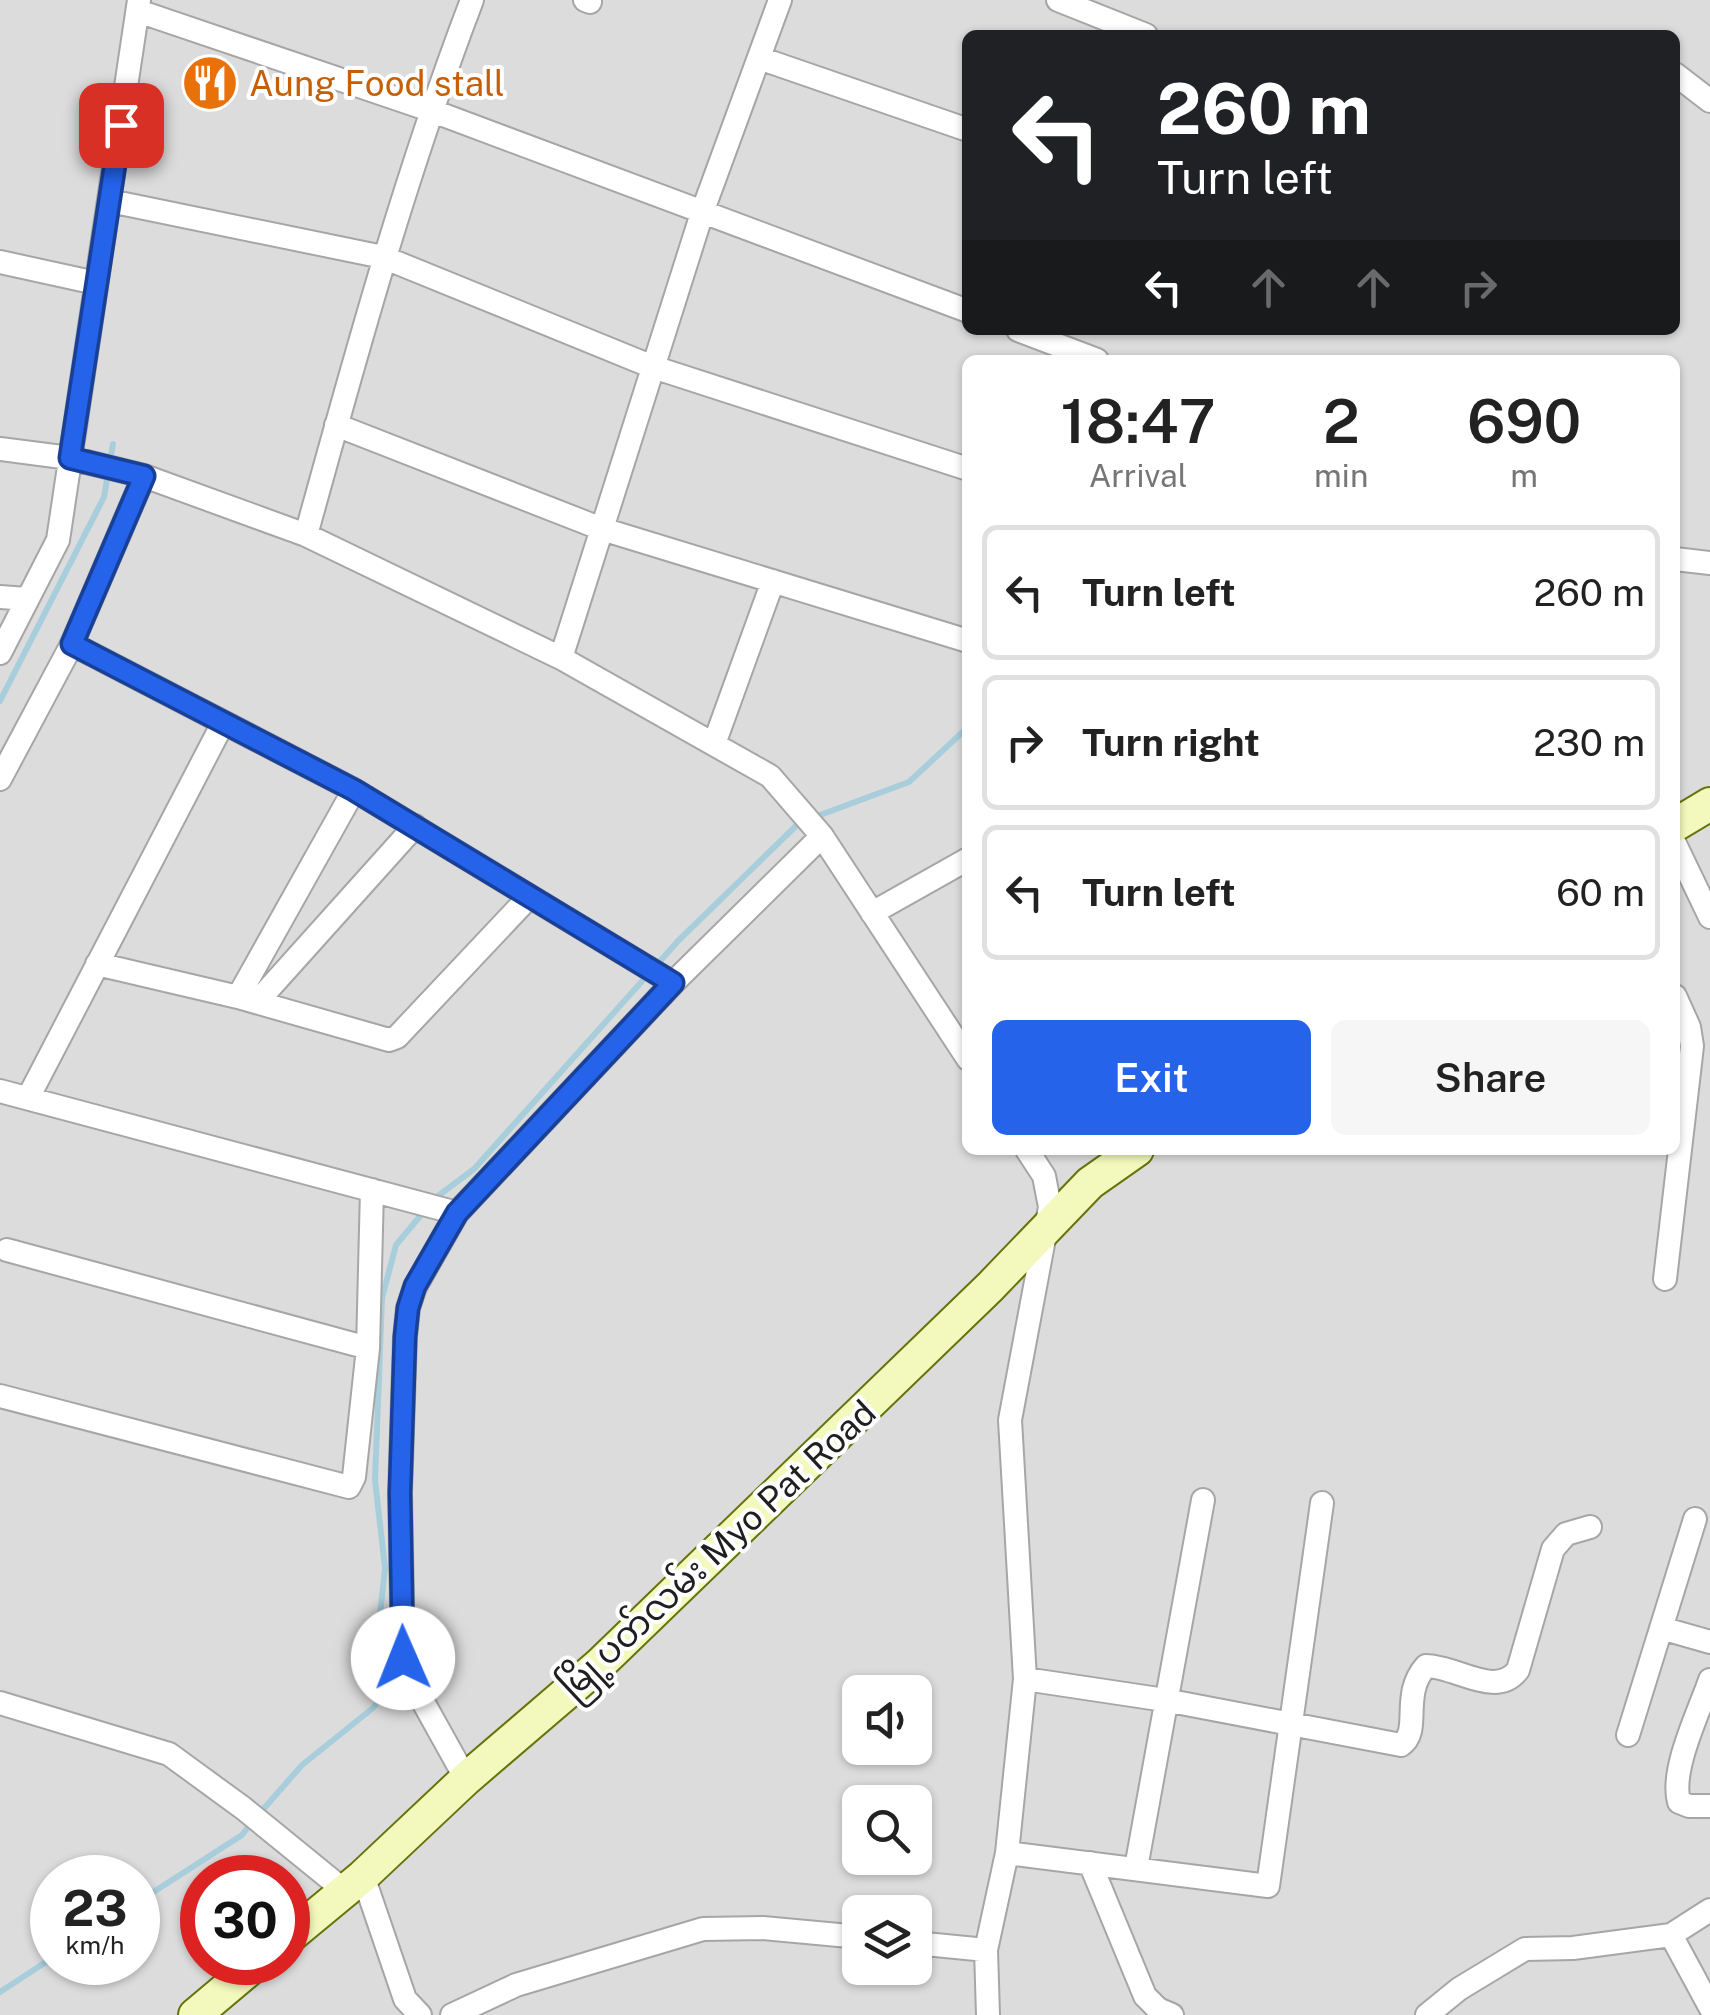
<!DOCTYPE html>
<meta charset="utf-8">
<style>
body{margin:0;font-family:"Public Sans","Noto Sans Myanmar",sans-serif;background:#f6f6f6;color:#222;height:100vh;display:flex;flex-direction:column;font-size:38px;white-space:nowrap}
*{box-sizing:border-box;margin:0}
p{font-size:32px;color:#767676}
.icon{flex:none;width:55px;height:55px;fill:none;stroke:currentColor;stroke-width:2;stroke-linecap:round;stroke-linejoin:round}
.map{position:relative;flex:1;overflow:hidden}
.drawer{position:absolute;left:962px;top:355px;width:718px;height:800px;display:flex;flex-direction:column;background:#fff;border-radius:15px;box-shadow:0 2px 8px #0004}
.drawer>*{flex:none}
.top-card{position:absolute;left:962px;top:30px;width:718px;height:305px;border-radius:15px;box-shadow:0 2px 8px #0004;background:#202124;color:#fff;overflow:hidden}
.tools{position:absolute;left:842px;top:1675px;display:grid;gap:20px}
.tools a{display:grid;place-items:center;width:90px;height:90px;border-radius:15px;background:#fff;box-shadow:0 2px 8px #0004;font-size:50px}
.speed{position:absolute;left:30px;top:1855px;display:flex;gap:20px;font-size:50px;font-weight:700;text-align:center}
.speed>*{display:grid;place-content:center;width:130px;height:130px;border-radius:50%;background:#fff;box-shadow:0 2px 8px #0004;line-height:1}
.speed small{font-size:25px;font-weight:400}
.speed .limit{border:15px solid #d22;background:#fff;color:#111}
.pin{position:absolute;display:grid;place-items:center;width:85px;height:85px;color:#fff;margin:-42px;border-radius:20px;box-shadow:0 5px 15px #0006}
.me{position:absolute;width:110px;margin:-55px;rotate:359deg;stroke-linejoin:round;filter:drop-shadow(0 0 8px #0008)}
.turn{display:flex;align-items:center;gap:35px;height:210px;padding:0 30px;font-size:45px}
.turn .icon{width:130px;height:130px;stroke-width:2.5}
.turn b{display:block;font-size:70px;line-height:85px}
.lanes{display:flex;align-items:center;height:95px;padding:0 30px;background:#0003;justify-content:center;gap:50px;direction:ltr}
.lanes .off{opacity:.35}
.eta{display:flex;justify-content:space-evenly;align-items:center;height:170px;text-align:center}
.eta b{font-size:60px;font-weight:600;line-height:70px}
.cta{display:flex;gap:20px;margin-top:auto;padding:20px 30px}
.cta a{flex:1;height:115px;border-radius:15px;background:#2563eb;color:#fff;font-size:40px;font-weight:600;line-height:115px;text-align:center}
.cta a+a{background:#f6f6f6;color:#222}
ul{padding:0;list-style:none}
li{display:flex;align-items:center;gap:30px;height:135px;margin:0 20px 15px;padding:0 10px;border:5px solid #e0e0e0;border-radius:15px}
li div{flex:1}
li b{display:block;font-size:38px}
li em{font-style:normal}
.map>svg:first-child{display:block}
.residential{fill:#dddcdc;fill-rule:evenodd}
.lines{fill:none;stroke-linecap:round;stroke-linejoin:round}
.stream{stroke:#a8cedc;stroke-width:6}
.minor-casing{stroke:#a6a6a6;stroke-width:26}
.secondary-casing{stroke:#657409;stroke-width:36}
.minor{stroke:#fff;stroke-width:22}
.secondary{stroke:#f3f8bc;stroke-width:32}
.route-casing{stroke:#184099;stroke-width:25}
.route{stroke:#2563eb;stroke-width:18}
.labels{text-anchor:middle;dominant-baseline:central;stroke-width:8;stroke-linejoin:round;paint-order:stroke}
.food-label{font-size:35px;fill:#c56008;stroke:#fff;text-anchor:start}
.street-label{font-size:35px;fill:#1f1f1f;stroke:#fff}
</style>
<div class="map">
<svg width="1710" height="2015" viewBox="0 0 1710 2015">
<rect width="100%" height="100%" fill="#f0ede6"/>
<path class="residential" d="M0,0H1710V2015H0ZM968,35H1675V330H968ZM968,360H1675V1150H968ZM860,1692H915V1748H860ZM860,1802H915V1858H860ZM52,1878H138V1962H52ZM202,1878H288V1962H202ZM860,1912H915V1968H860Z"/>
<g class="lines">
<path class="stream" d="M0,701L104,497L113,444
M812,818L909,782L968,727
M434,1199L474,1169L678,941L800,822
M260,1813L302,1765L373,1708L386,1691L377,1643L385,1568L375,1480L382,1298L396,1245L426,1209
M138,1902L242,1835L252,1822
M0,1992L52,1958"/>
<g class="minor-casing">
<path id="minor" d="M585,0L590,2
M1058,0L1146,35
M138,11L430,110L968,311
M759,58L968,130
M1675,74L1710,101
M110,201L383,257L653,367L968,469
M0,262L96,283
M1018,330L1097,360
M336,425L602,529L968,641
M0,449L70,458L144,476L306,535L561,658L770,776L822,836L968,1059
M306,535C356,354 405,175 472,0
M1675,559L1710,563
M0,597L27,599
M72,644L354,790L673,983
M0,653L58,540L139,0
M561,658L703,210L780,0
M714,744L773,581
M0,779L72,644L144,476
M1675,844L1710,917
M872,913L968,859
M97,964L238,997L389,1040L397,1037L529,897
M238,997L354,790
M257,1002L415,826
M0,1091L457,1213
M28,1098L223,723
M7,1250L368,1348
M1665,1279L1692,1046L1689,1027L1675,996
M0,1396L349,1487L354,1477L368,1348L372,1190
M1661,1628L1710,1642
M1025,1679L1165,1700L1401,1745C1422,1731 1400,1695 1426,1666C1456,1666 1496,1699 1518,1670L1553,1549L1566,1534L1590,1527
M1710,1680C1699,1712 1670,1770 1679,1802L1689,1806H1710
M0,1703L169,1754L243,1808L345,1891
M1628,1735L1695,1519
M466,1779L407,1673L403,1658L400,1493L405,1337L408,1308L415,1287L457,1213L673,983L822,836
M1007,1853L1268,1886L1322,1503
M1090,1863L1145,1996L1158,2009L1172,2015
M1136,1868L1203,1500
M363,1876L405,1999L420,2015
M1671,1935L1710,2007
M915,1943L986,1950
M452,2015L516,1985L703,1929L763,1928L860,1937
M988,2015L986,1950L1007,1853L1025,1679L1010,1420L1050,1207L1044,1176L1027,1150
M1427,2015L1459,1989L1525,1949L1573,1948L1671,1935L1710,1910"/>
</g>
<g class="secondary-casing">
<path id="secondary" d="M1675,825L1710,804
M288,1938L363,1876L466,1779L599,1665L990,1287L1090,1183L1137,1150
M195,2015L258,1962"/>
</g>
<use href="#minor" class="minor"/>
<use href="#secondary" class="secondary"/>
</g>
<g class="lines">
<g class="route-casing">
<path id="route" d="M121,125L70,458L144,476L72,644L354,790L673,983L457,1213L415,1286L408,1308L405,1337L400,1493L403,1658"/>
</g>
<use href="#route" class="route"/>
</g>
<defs>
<g id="restaurant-disc" transform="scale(2.875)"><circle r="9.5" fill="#e8710a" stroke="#fff"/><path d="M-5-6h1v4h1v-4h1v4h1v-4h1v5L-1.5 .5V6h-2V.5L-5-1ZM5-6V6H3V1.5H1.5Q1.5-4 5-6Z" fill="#fff"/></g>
</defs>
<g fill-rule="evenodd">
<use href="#restaurant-disc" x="210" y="83"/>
</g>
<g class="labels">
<g class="food-label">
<text x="249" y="83">Aung Food stall</text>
</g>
<g class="street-label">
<text transform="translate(717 1549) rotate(-43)">မြို့ပတ်လမ်း Myo Pat Road</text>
</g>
</g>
</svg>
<div class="tools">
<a><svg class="icon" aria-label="sound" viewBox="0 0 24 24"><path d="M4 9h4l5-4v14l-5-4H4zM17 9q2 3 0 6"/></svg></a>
<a><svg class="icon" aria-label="search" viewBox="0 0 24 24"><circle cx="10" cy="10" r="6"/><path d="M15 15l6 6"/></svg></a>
<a><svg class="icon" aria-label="layers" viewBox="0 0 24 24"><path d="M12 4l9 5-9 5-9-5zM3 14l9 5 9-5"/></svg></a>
</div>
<div class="speed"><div>23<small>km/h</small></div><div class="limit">30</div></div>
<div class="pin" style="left:121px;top:125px;background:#d93025"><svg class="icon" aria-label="arrive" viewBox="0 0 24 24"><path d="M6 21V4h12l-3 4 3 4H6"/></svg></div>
<svg class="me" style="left:403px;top:1658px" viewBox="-20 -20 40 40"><circle r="19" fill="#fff"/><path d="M0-13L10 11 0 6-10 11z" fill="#2563eb"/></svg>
<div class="top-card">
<div class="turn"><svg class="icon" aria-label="left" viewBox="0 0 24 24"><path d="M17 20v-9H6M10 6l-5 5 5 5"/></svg><div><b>260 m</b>Turn left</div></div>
<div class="lanes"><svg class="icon" aria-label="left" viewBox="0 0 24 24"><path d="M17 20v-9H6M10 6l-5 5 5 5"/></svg><svg class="icon off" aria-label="ahead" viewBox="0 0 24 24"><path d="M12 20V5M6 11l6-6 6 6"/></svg><svg class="icon off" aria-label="ahead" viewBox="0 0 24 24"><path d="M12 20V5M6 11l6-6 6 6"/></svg><svg class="icon off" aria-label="right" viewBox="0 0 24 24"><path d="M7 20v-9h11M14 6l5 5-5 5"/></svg></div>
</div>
<section class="drawer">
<div class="eta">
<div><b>18:47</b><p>Arrival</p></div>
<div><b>2</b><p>min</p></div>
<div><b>690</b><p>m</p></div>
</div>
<ul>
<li><svg class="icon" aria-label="left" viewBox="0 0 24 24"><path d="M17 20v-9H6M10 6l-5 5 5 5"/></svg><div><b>Turn left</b></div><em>260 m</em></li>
<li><svg class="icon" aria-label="right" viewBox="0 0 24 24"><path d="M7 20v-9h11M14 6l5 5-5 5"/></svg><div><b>Turn right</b></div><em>230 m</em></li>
<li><svg class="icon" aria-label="left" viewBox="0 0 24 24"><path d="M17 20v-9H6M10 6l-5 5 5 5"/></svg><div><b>Turn left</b></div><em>60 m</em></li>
</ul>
<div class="cta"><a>Exit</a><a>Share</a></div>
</section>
</div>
